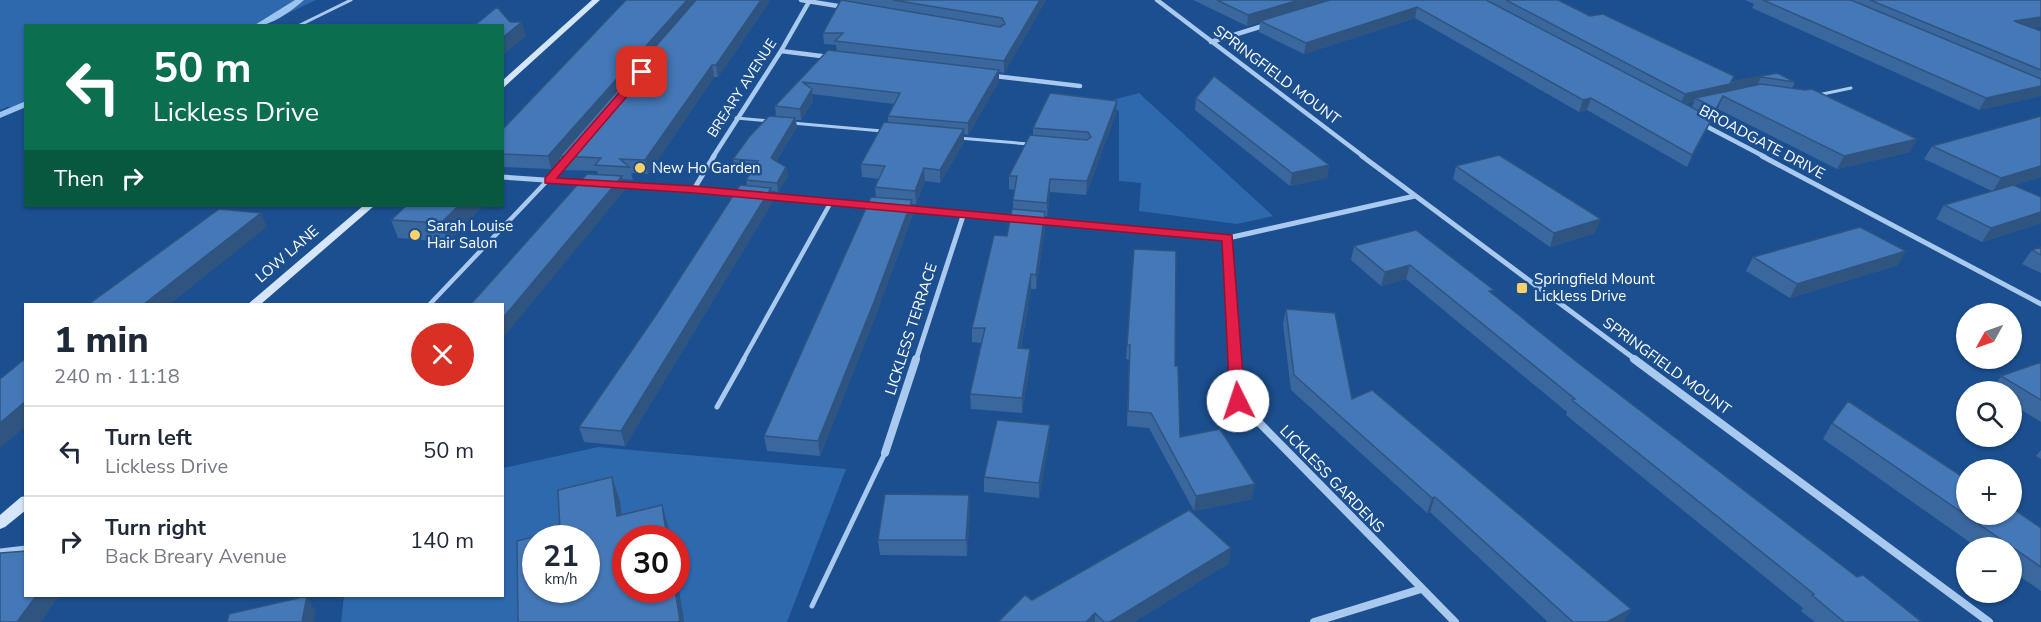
<!DOCTYPE html>
<meta charset="utf-8">
<style>
body{margin:0;font-family:"Nunito Sans",sans-serif;background:#f2f2f3;color:#1f2937;height:100vh;display:flex;flex-direction:column;font-size:22px;white-space:nowrap}
*{box-sizing:border-box;margin:0}
p{font-size:20px;color:#747a83}
.icon{flex:none;width:33px;height:33px;fill:none;stroke:currentColor;stroke-width:2;stroke-linecap:round;stroke-linejoin:round}
.map{position:relative;flex:1;overflow:hidden}
.side{position:absolute;left:24px;top:303px;width:480px;height:294px;display:flex;flex-direction:column;background:#fff;border-radius:0px;box-shadow:0 2px 4px #0004}
.side>*{flex:none}
.top-card{position:absolute;left:24px;top:24px;width:480px;height:183px;border-radius:0px;box-shadow:0 2px 4px #0004;background:#0b6e4f;color:#fff;overflow:hidden}
.needle{width:39px;rotate:230deg}
.controls{position:absolute;left:1956px;top:303px;display:grid;gap:12px}
.controls a{display:grid;place-items:center;width:66px;height:66px;border-radius:50%;background:#fff;box-shadow:0 2px 4px #0004;font-size:30px}
.speed{position:absolute;left:522px;top:525px;display:flex;gap:12px;font-size:30px;font-weight:700;text-align:center}
.speed>*{display:grid;place-content:center;width:78px;height:78px;border-radius:50%;background:#fff;box-shadow:0 2px 4px #0004;line-height:1}
.speed small{font-size:15px;font-weight:400}
.speed .limit{border:9px solid #d22;background:#fff;color:#111}
.pin{position:absolute;display:grid;place-items:center;width:51px;height:51px;color:#fff;margin:-26px;border-radius:12px;box-shadow:0 3px 9px #0006}
.me{position:absolute;width:66px;margin:-33px;rotate:356deg;stroke-linejoin:round;filter:drop-shadow(0 0 4px #0008)}
.turn{display:flex;align-items:center;gap:21px;height:126px;padding:0 30px;font-size:27px}
.turn .icon{width:78px;height:78px;stroke-width:2.5}
.turn b{display:block;font-size:42px;line-height:51px}
.then{display:flex;align-items:center;height:57px;padding:0 30px;background:#0003;gap:12px;font-size:22px}
.round{display:grid;place-items:center;flex:none;width:63px;height:63px;border-radius:32px;background:#f2f2f3}
.overview{display:flex;align-items:center;justify-content:space-between;height:102px;padding:0 30px}
h1{font-size:36px;font-weight:800;line-height:45px}
ul{padding:0;list-style:none}
li{display:flex;align-items:center;gap:18px;height:90px;padding:0 30px;border-top:2px solid #e0e1e3}
li div{flex:1}
li b{display:block;font-size:22px}
li em{font-style:normal}
.map>svg:first-child{display:block}
.green{fill:#2e69ad}
.lines{fill:none;stroke-linecap:round;stroke-linejoin:round}
.stream{fill:#9cc4f0;fill-rule:evenodd}
.lane-far2{stroke:#a9c9ee;stroke-width:3}
.lane-far1{stroke:#a9c9ee;stroke-width:4.5}
.lane{stroke:#a9c9ee;stroke-width:5}
.street-far2{stroke:#a9c9ee;stroke-width:4.5}
.street-far1{stroke:#a9c9ee;stroke-width:5}
.street{stroke:#a9c9ee;stroke-width:8}
.secondary{fill:#d6e6fa;fill-rule:evenodd}
.wall{fill:#3a679d;fill-rule:evenodd}
.shaded-wall{fill:#305480}
.building{fill:#4478b7;stroke:#305480;stroke-width:1.5;fill-rule:evenodd}
.route{fill:#e11d48;stroke:#92132f;stroke-width:1.5}
.poi-dot{fill:#ffd166;stroke:#1b4f8f;stroke-width:2}
.labels{text-anchor:middle;dominant-baseline:central;stroke-width:5;stroke-linejoin:round;paint-order:stroke}
.far-street-label{font-size:14px;fill:#fff;stroke:#1b4f8f}
.street-label{font-size:15px;fill:#fff;stroke:#1b4f8f}
.poi-label{font-size:15px;fill:#fff;stroke:#1b4f8f;text-anchor:start}
</style>
<div class="map">
<svg width="2041" height="622" viewBox="0 0 2041 622">
<rect width="100%" height="100%" fill="#1b4f8f"/>
<path class="green" d="M0,0H316L263,25L26,26L25,108L7,107L0,110Z
M1139,93L1273,216L1237,224L1139,211L1141,183L1119,181V112L1109,101Z
M598,447L846,469L787,622H684L677,578L676,538H670L668,529L625,540L619,501L568,538H536L528,622H341L344,596H502L503,468Z"/>
<g class="lines">
<path class="stream" d="M295,0H304C290,12 272,26 253,26Z
M26,101V107L0,118V112Z"/>
<path class="lane-far2" d="M298,26L351,0
M1818,95L1851,88
M736,118L769,121
M792,123L882,131
M959,138L1029,144"/>
<path class="lane-far1" d="M430,304L564,163
M743,360L831,202"/>
<path class="lane" d="M717,407L744,359
M0,551L26,548
M812,606L885,453"/>
<path class="street-far2" d="M801,0L844,7
M1157,0L1364,157
M1211,42L1266,25
M781,51L829,57
M994,76L1080,86
M1702,124L1765,157
M713,157L781,51L810,0"/>
<path class="street-far1" d="M1362,156L1636,360
M1762,156L2041,304
M502,177L588,183
M616,185L740,194
M694,189L714,156
M765,196L875,206
M906,209L1018,218
M1037,220L1228,238
M916,360L964,213
M1236,360L1228,238L1415,196"/>
<path class="street" d="M1235,359L1238,401L1455,622
M1634,359L1989,622
M885,453L916,359
M1314,622L1421,589"/>
<path class="secondary" d="M592,0H600L502,89V81Z
M363,206H374L261,304H248Z
M26,496V510L5,527L0,529V515L21,497Z"/>
</g>
<path class="wall" d="M626,0H768L769,2L718,77H714L648,174L631,173L633,180L622,179L625,190L598,175L597,171L563,170L560,159L551,169L502,167V130Z
M847,0H1046L1004,73L999,72V81L968,135L964,134V142L940,183L925,181L916,204H912L913,214L875,317L820,456L767,451L764,436L876,197L875,187L879,179L862,177L861,164L888,123V116L894,104L812,94L813,101L801,120H796L797,127L776,161L786,167L788,176L778,192L771,191L773,201L625,446L584,442L579,427L747,186L746,180L753,170L735,168L733,159L776,117L775,106L837,51L836,45L824,44L823,33L847,1Z
M1193,0H1558L1590,16L1732,82L1777,73L1795,82L1792,88L1910,152L1837,169L1718,109L1711,122H1710L1687,167L1587,110L1579,112L1415,18L1304,54L1259,32L1260,22L1247,26ZM1694,102L1692,107L1686,104Z
M1745,0H2041L2034,28L2041,31V96L1979,110L1752,8L1754,4Z
M1196,98L1329,165L1327,178L1290,186L1195,110Z
M1117,101L1116,113L1086,195L1050,192L1047,216H1045V226L1036,289H1031L1021,348L1030,364L1022,413L971,409L970,394L981,343L972,342V328L1007,236L1013,210V200L1015,190L1009,189V176L1033,135V128Z
M2041,116V177L2014,185L2041,197V223L1982,242L1936,219L1944,205L1992,191L1924,159L1932,146Z
M1456,166L1595,233L1550,247L1453,179Z
M406,206H483L448,242L398,238L391,220Z
M1354,246L1492,294L1577,362L1857,577L1922,622H1815L1801,611L1803,608L1566,415L1567,412L1406,279L1381,286L1351,260Z
M2041,247V273L2022,264L2032,250Z
M1134,249L1175,366L1180,437L1252,499L1194,511L1149,428L1127,426L1129,360L1126,359Z
M1753,257L1898,265L1790,298L1746,271Z
M1286,309L1352,399L1631,609L1624,622H1548L1430,512L1427,513L1291,390L1283,324Z
M2041,362V422L2012,404V392L1991,391L2001,376Z
M1832,423L2041,528V591L2012,571V548H1978L1823,439Z
M1049,440L1039,498L984,492V477Z
M2041,450V459L2036,456Z
M969,495L970,511L967,556L880,555L878,540Z
M1229,563L1134,622H998L1032,600Z"/>
<path class="shaded-wall" d="M687,0H699L560,156V159L551,169L548,156Z
M761,0H768L769,2L718,77L716,65Z
M1040,0H1046L1004,73V61Z
M1299,0H1332L1260,21V22L1247,26L1248,15Z
M1417,7L1415,18L1304,54L1306,43Z
M2041,17V27L2008,32L2014,21Z
M522,22L526,36L502,56V38Z
M712,65L714,77L648,174L645,160Z
M999,70V81L968,135V123Z
M1734,76L1731,83L1761,77L1756,88L1695,98L1694,102L1680,105L1685,94Z
M2041,86V96L1979,110L1986,98Z
M812,89L813,101L801,120L800,109Z
M1723,96L1718,109L1711,122L1716,109Z
M1591,98L1587,110L1579,112L1583,100Z
M1117,101L1116,113L1086,195L1087,181Z
M795,118L797,127L772,167L771,158Z
M1712,118L1707,130L1687,167L1692,155Z
M964,129V142L940,183V170Z
M1917,139L1910,152L1837,169L1844,156Z
M1329,165L1327,178L1290,186L1292,173Z
M2041,166V177L1993,191L2001,178Z
M786,167L788,176L778,192L777,183Z
M924,168L925,181L916,204L915,191Z
M622,176L625,190L502,339V319Z
M1050,179V192L1047,216V203Z
M771,188L773,201L625,446L621,431Z
M912,200L913,214L875,317L820,456L818,441Z
M458,206H483L448,242L441,223Z
M1045,212V226L1036,289V275Z
M2041,212V223L1982,242L1991,228Z
M261,213L267,227L170,304H144Z
M1601,219L1595,233L1550,247L1554,233Z
M1906,251L1898,265L1790,298L1797,284Z
M1410,265L1406,279L1381,286L1385,272Z
M1031,274V289L1018,363V348Z
M1030,349V364L1022,413V398Z
M26,401V426L0,448V423Z
M1050,425L1049,440L1039,498V483Z
M612,477L620,501L625,540L617,516Z
M1255,484L1252,499L1194,511L1196,496Z
M969,495L970,511L967,556L966,540Z
M1435,497L1430,512L1427,513L1432,498Z
M662,505L669,529L670,538H667Z
M1231,548L1229,563L1134,622H1110Z
M676,578L684,622H677L675,590H676Z
M36,596H59L41,622H17Z
M307,596L316,612L314,622H302Z
M1631,609L1624,622H1607Z
M1095,613V622H1086Z"/>
<path class="building" d="M626,0H687L548,156L502,154V130Z
M696,0H761L716,65H712L645,160L620,159L629,167L595,165L601,158L560,156Z
M841,0L1000,27L1005,24L1002,18L893,0H1040L1004,61L835,41L843,33H823Z
M1217,0H1299L1248,15Z
M1330,0H1486L1712,118L1692,155L1591,98L1583,100L1417,7L1306,43L1260,21Z
M1506,0H1558L1590,16L1603,14L1734,76L1731,82L1777,73L1795,82L1761,77L1685,94Z
M1763,0H1851L2041,79V86L1986,98Z
M1870,0H2041V17L2014,21L2041,31V70Z
M497,7L510,22H522L502,38V26H474Z
M828,50L999,70L968,123L888,116L900,93L802,82L812,89L800,109L775,106Z
M1214,76L1329,165L1292,173L1196,98Z
M1761,84L1805,90L1812,89L1917,139L1844,156L1723,96L1716,109L1695,98Z
M1050,93L1117,101L1087,181L1050,179L1047,203L1013,200L1017,176H1009L1030,135L1087,140L1091,137L1088,132L1033,128Z
M769,116L795,118L771,158L786,167L777,183L746,180L758,161L733,159L749,137Z
M2041,116V166L2001,178L1932,146Z
M884,122L964,129L940,170L924,168L915,191L875,187L885,166L861,164Z
M1499,155L1601,219L1554,233L1456,166Z
M587,174L622,176L502,319V304H471Z
M740,185L771,188L621,431L579,427L656,315Z
M2013,185L2041,197V212L1991,228L1944,205Z
M871,197L912,200L874,302L818,441L764,436Z
M406,206H458L441,223L391,220Z
M219,209L261,213L144,304H89Z
M1012,209L1045,212L1036,275L1031,274L1018,348L1030,349L1022,398L970,394L985,328H972L994,235L1007,236Z
M1860,227L1906,251L1797,284L1753,257Z
M1416,230L1494,290L1489,291L1577,362L1857,577L1863,575L1922,622H1844L1812,595L1814,594L1572,400L1575,399L1410,265L1385,272L1354,246Z
M2041,247V255L2032,250Z
M1134,249L1176,251L1175,366H1178L1180,437L1220,429L1255,484L1196,496L1151,413L1128,411L1130,345H1127Z
M1286,309L1335,313L1352,399L1372,390L1631,609L1607,622H1573L1435,497L1432,498L1294,375Z
M26,358V401L0,423V379Z
M2041,362V400L2001,376Z
M1848,401L1966,479V514H2012V508L2041,528V567L1832,423Z
M997,420L1050,425L1039,483L984,477Z
M612,477L617,516L662,505L667,538H626V590H675L680,621L677,622H518L517,541L560,530L558,490ZM536,538H586V590H536Z
M885,494L969,495L966,540H878Z
M1189,510L1231,548L1110,622H1104L1095,613L1086,622H998L1025,595L1032,600Z
M26,551V596H36L17,622H0V553Z
M307,596L302,622H227L229,614Z"/>
<path class="route" d="M642,69L646,70V74L557,178L694,186L1232,235L1245,401L1238,406L1230,401L1222,241L694,193L545,183V178L639,70Z"/>
<g class="poi-dot">
<circle cx="640" cy="168" r="6"/>
<circle cx="415" cy="235" r="6"/>
<rect x="1516" y="282" width="12" height="12" rx="3"/>
</g>
<g class="labels">
<g class="far-street-label">
<text transform="translate(742 88) rotate(-57)">BREARY AVENUE</text>
</g>
<g class="street-label">
<text transform="translate(1277 75) rotate(37)">SPRINGFIELD MOUNT</text>
<text transform="translate(1762 142) rotate(28)">BROADGATE DRIVE</text>
<text transform="translate(287 254) rotate(-41)">LOW LANE</text>
<text transform="translate(911 329) rotate(-72)">LICKLESS TERRACE</text>
<text transform="translate(1667 366) rotate(36)">SPRINGFIELD MOUNT</text>
<text transform="translate(1332 479) rotate(46)">LICKLESS GARDENS</text>
</g>
<g class="poi-label">
<text x="652" y="168">New Ho Garden</text>
<text x="427" y="226">Sarah Louise<tspan x="427" dy="17">Hair Salon</tspan></text>
<text x="1534" y="279">Springfield Mount<tspan x="1534" dy="17">Lickless Drive</tspan></text>
</g>
</g>
</svg>
<div class="controls">
<a><svg class="needle" viewBox="-14 -14 28 28"><path d="M0-13l5 13h-10z" fill="#e53935"/><path d="M0 13l5-13h-10z" fill="#747a83"/></svg></a>
<a><svg class="icon" aria-label="search" viewBox="0 0 24 24"><circle cx="10" cy="10" r="6"/><path d="M15 15l6 6"/></svg></a>
<a>+</a>
<a>−</a>
</div>
<div class="speed"><div>21<small>km/h</small></div><div class="limit">30</div></div>
<div class="pin" style="left:642px;top:72px;background:#d93025"><svg class="icon" aria-label="arrive" viewBox="0 0 24 24"><path d="M6 21V4h12l-3 4 3 4H6"/></svg></div>
<svg class="me" style="left:1238px;top:401px" viewBox="-20 -20 40 40"><circle r="19" fill="#fff"/><path d="M0-13L10 11 0 6-10 11z" fill="#e11d48"/></svg>
<div class="top-card">
<div class="turn"><svg class="icon" aria-label="left" viewBox="0 0 24 24"><path d="M17 20v-9H6M10 6l-5 5 5 5"/></svg><div><b>50 m</b>Lickless Drive</div></div>
<div class="then">Then<svg class="icon" aria-label="right" viewBox="0 0 24 24"><path d="M7 20v-9h11M14 6l5 5-5 5"/></svg></div>
</div>
<section class="side">
<div class="overview"><div><h1>1 min</h1><p>240 m · 11:18</p></div><a class="round" style="background:#d93025;color:#fff"><svg class="icon" aria-label="close" viewBox="0 0 24 24"><path d="M6 6l12 12M18 6L6 18"/></svg></a></div>
<ul>
<li><svg class="icon" aria-label="left" viewBox="0 0 24 24"><path d="M17 20v-9H6M10 6l-5 5 5 5"/></svg><div><b>Turn left</b><p>Lickless Drive</p></div><em>50 m</em></li>
<li><svg class="icon" aria-label="right" viewBox="0 0 24 24"><path d="M7 20v-9h11M14 6l5 5-5 5"/></svg><div><b>Turn right</b><p>Back Breary Avenue</p></div><em>140 m</em></li>
</ul>
</section>
</div>
